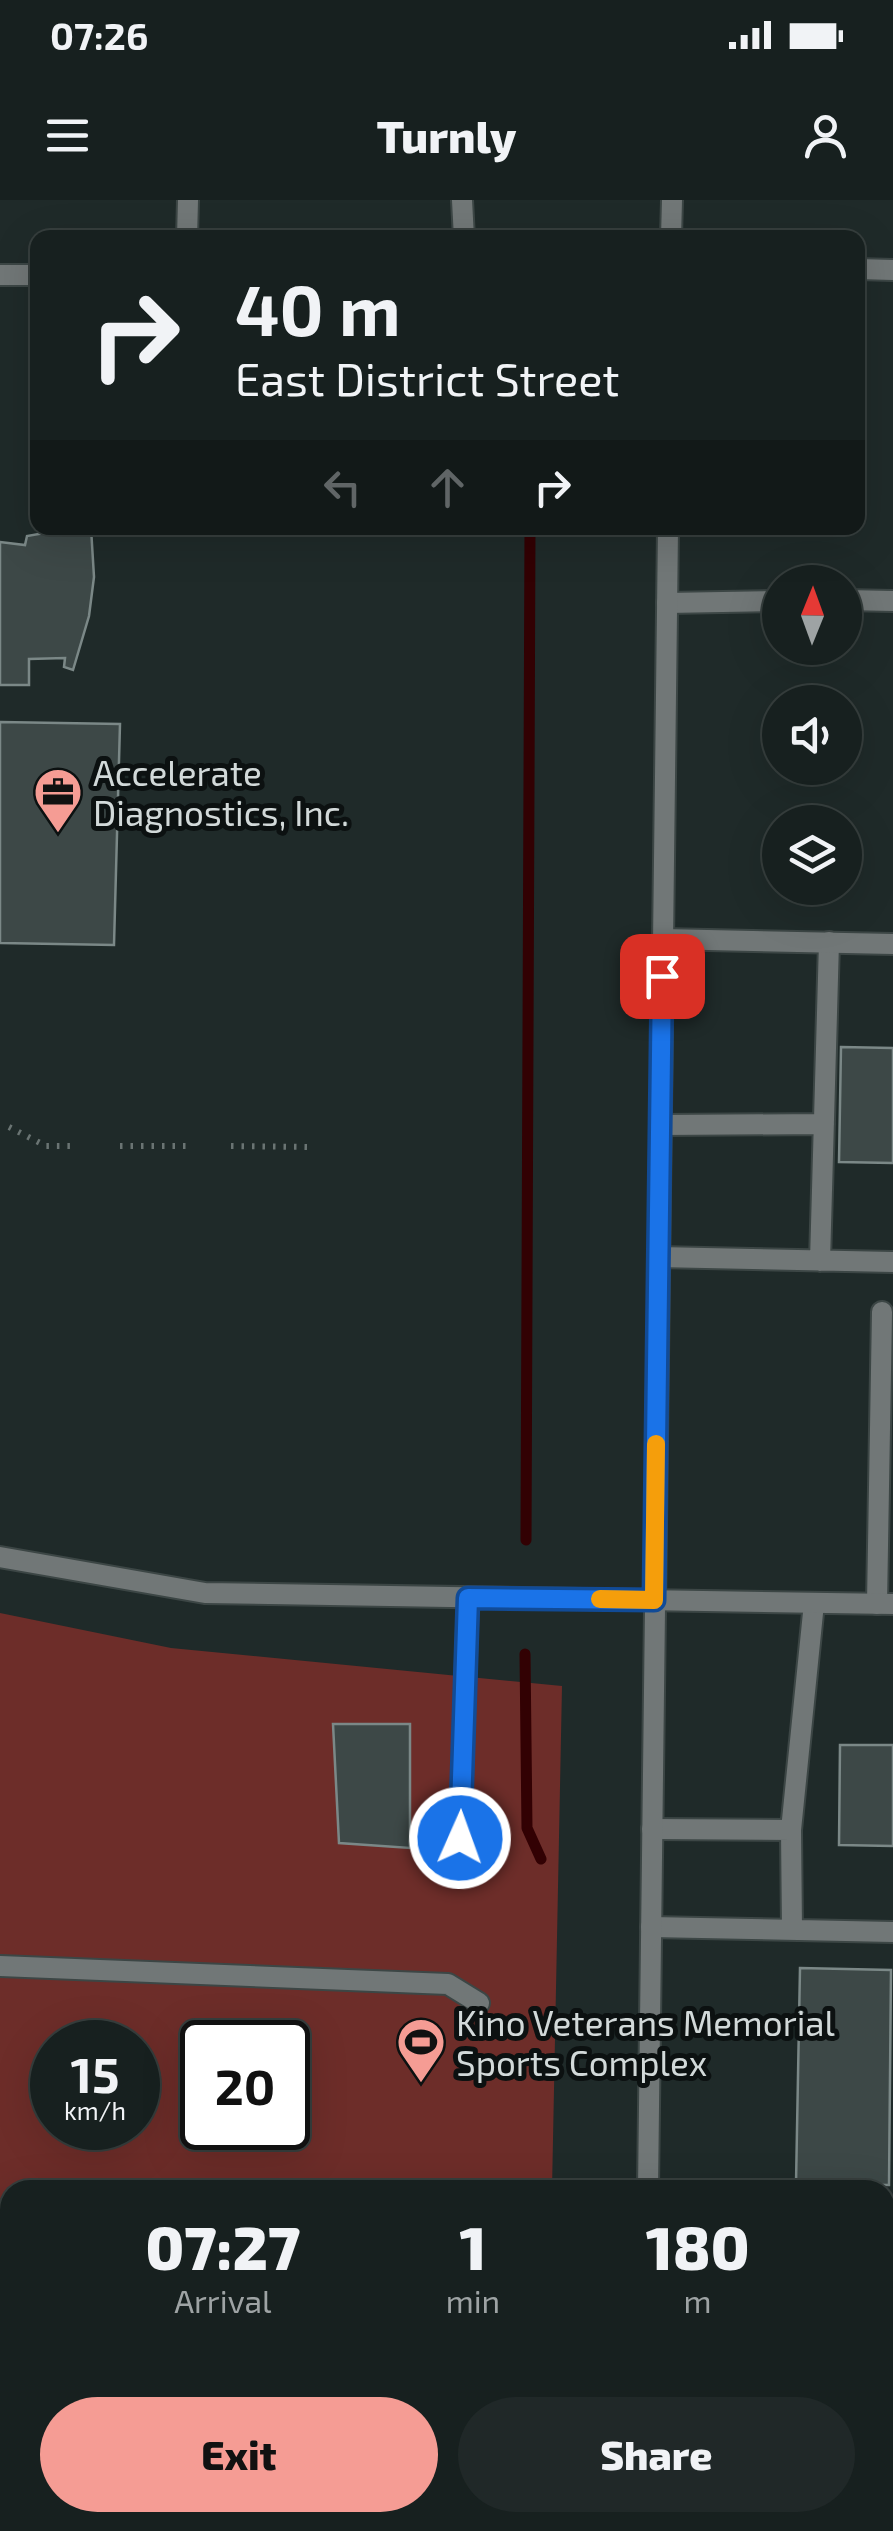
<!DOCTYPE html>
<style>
body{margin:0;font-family:"Exo 2",sans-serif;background:#202828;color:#f1f3f6;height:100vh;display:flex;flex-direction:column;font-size:38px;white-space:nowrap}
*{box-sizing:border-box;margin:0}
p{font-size:32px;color:#9ea3a4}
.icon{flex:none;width:55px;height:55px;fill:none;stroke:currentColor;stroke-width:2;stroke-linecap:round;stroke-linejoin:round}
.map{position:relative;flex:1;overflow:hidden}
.panel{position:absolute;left:0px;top:1980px;width:895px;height:352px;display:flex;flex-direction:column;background:#17201f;border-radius:30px 30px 0 0;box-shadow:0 10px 40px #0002,0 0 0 2px #363e3d}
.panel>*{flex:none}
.banner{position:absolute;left:30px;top:30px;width:835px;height:305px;border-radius:20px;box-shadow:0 10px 40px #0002,0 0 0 2px #363e3d;background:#17201f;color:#f1f3f6;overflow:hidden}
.needle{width:65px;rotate:1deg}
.buttons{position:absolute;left:762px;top:365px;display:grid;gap:20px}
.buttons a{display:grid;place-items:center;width:100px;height:100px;border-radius:50%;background:#17201f;box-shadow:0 10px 40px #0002,0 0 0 2px #363e3d;font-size:50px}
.speed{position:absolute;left:30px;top:1820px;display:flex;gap:20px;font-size:50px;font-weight:700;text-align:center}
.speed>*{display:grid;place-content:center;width:130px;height:130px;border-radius:50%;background:#17201f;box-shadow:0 10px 40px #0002,0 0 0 2px #363e3d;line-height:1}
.speed small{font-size:25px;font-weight:400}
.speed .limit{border:5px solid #111;border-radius:15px;background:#fff;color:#111}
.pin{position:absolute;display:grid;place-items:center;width:85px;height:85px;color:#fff;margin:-42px;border-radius:20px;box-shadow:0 5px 15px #0006}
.me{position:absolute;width:110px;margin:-55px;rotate:2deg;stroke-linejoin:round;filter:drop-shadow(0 0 8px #0008)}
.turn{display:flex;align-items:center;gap:35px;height:210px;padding:0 40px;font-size:45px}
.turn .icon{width:130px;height:130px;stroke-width:2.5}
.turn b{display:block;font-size:70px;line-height:85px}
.lanes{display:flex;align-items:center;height:95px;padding:0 40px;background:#0003;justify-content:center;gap:50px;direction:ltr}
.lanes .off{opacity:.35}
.eta{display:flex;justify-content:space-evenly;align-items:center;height:170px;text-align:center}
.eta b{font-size:60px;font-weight:800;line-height:70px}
.button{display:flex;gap:20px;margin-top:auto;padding:20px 40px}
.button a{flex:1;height:115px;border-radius:60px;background:#f59c94;color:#111;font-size:40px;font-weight:800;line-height:115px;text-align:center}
.button a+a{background:#202828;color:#f1f3f6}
.status{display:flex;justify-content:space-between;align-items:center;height:70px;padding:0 50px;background:#17201f;direction:ltr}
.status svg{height:28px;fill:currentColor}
header{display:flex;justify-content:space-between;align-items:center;height:130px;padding:0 40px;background:#17201f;font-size:45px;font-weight:800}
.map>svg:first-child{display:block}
.green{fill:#6d2d29;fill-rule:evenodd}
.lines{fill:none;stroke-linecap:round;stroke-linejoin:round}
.stream{stroke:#320103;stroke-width:11}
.building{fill:#3d4847;stroke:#7b8887;stroke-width:2.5}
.service-casing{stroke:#3c4645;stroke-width:24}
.minor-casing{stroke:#3c4645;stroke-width:24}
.tertiary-casing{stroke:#3c4645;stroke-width:24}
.path{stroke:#6a7473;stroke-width:6;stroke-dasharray:2.5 8;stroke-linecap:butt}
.service{stroke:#717777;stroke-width:20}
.minor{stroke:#717777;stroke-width:20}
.tertiary{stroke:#717777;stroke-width:20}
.route-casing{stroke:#114b97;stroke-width:25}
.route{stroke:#1a73e8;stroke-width:18}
.slow{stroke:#f59e0b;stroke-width:18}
.labels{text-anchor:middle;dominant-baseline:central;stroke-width:10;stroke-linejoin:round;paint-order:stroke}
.poi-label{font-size:35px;fill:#d2d9d9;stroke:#0c1111;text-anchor:start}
</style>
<div class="status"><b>07:26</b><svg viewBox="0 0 49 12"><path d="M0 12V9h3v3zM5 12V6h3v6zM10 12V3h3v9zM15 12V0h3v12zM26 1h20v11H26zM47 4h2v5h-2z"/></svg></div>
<header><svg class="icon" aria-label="menu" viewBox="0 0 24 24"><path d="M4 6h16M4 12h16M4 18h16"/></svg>Turnly<svg class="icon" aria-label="person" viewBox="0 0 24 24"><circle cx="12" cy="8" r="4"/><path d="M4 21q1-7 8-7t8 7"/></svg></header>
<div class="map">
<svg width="893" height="2331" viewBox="0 0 893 2331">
<rect width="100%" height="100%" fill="#1f2a29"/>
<path class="green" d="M0,1413L171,1448L562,1486L552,1990H10V2322H545V2331H0ZM52,1842H138V1928H52ZM202,1842H288V1928H202Z"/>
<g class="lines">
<path class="stream" d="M526,1340L530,328
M525,1454L527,1628L541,1659"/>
</g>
<path class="building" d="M73,328H91L94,377L89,416L73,470L64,467L65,458L29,459V485H0V342L25,345L27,336Z
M0,522L120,524L114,745L0,743Z
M841,847L893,848V963L839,962Z
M333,1524H410V1648L339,1643Z
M840,1545H893V1646L839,1645Z
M800,1768L891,1770L889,1985L796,1984Z
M788,2322H872V2331H788Z"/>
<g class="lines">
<g class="service-casing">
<path id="service" d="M462,0L464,38
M187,38L188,0
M845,400L893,401
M667,403L780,401
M661,925L824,924
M658,1057L893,1062
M820,1061L829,742
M877,1404L882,1112
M652,1629L791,1630L814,1403
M791,1630L792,1730
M460,1638L468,1398
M651,1727L893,1732
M0,1766L448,1784L479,1803
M0,2298L10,2299"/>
</g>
<g class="minor-casing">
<path id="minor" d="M858,69L893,70
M0,75H38
M663,739L893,744
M0,1357L205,1393L893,1404
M885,2066L893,2067"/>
</g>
<g class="tertiary-casing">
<path id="tertiary" d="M671,38L672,0
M648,1990L668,328
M644,2331V2322"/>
</g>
<path class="path" d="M9,927L46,946H76
M120,946H188
M231,946L313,947"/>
<use href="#service" class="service"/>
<use href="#minor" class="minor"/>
<use href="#tertiary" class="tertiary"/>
</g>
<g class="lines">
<g class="route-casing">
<path id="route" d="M460,1638L468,1398L654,1400L662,776"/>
</g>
<use href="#route" class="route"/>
<path class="slow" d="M600,1399L654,1400L656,1244"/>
</g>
<defs>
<g id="office-pin" transform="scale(2.5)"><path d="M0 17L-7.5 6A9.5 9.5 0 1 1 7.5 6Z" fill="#f59c94" stroke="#0c1111"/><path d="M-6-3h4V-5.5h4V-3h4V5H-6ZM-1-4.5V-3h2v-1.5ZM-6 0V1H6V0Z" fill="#111"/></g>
<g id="stadium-pin" transform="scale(2.5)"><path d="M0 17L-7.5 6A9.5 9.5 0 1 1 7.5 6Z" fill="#f59c94" stroke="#0c1111"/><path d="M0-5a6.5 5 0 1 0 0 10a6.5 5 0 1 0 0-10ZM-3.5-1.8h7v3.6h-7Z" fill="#111"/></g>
</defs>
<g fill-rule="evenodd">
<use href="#office-pin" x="58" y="592"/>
<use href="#stadium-pin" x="421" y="1842"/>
</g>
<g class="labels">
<g class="poi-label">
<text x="93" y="572">Accelerate<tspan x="93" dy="40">Diagnostics, Inc.</tspan></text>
<text x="456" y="1822">Kino Veterans Memorial<tspan x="456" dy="40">Sports Complex</tspan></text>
</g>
</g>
</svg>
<div class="buttons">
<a><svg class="needle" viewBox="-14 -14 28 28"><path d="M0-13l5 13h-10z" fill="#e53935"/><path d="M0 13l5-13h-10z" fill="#9ea3a4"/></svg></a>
<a><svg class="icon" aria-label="sound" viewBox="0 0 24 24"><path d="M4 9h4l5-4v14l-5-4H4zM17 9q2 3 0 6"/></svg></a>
<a><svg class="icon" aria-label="layers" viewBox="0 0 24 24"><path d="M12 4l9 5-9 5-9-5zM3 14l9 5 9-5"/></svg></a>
</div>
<div class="speed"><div>15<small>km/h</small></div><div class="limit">20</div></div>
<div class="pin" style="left:662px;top:776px;background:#d93025"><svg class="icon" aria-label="arrive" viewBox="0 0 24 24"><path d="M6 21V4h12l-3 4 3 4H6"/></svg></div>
<svg class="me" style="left:460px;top:1638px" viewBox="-20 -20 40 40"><circle r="17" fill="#1a73e8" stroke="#fff" stroke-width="3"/><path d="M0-11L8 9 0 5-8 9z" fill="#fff"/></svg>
<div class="banner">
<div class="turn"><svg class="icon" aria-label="right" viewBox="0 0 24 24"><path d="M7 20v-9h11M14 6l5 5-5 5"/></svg><div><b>40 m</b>East District Street</div></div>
<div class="lanes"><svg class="icon off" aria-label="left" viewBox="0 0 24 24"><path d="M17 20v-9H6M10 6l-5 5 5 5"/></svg><svg class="icon off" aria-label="ahead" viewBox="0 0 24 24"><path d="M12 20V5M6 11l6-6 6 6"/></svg><svg class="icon" aria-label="right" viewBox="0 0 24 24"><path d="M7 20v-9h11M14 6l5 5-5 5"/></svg></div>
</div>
<section class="panel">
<div class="eta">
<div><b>07:27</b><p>Arrival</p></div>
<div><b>1</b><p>min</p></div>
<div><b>180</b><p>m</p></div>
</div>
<div class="button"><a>Exit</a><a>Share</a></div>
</section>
</div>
